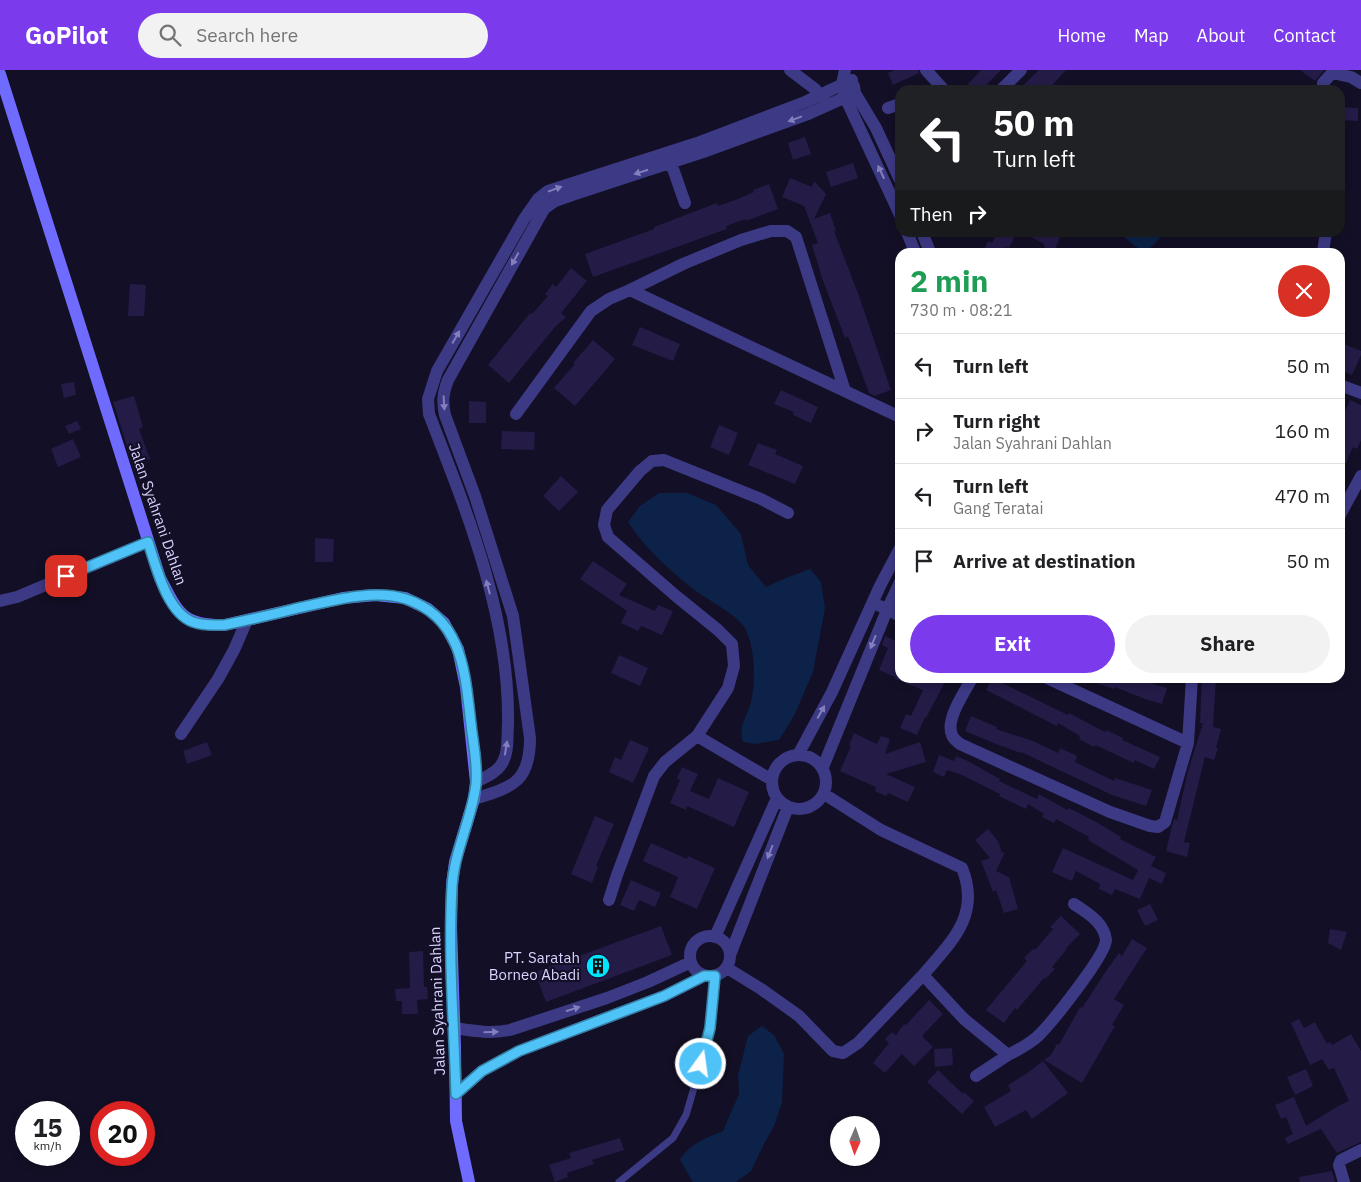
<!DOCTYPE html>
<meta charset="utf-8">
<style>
body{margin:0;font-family:"IBM Plex Sans",sans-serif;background:#f2f2f2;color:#202124;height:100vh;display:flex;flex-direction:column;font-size:19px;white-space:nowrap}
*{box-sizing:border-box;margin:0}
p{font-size:16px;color:#757577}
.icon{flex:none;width:28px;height:28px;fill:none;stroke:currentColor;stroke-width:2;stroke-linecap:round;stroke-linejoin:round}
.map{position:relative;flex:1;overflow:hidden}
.details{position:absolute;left:895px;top:178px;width:450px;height:435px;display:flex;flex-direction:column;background:#fff;border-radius:15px;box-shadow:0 2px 8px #0003}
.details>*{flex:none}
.top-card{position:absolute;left:895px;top:15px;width:450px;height:152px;border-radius:15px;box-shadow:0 2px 8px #0003;background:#202124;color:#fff;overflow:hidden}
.needle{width:32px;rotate:182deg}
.controls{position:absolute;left:830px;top:1046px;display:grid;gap:10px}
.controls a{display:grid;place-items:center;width:50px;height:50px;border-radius:50%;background:#fff;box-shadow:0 2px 8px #0003;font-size:25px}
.speed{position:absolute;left:15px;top:1031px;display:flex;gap:10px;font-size:25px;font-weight:700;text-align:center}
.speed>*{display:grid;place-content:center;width:65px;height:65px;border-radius:50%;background:#fff;box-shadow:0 2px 8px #0003;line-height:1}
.speed small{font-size:12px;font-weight:400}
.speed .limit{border:8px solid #d22;background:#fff;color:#111}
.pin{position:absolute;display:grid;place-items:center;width:42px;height:42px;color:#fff;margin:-21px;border-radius:10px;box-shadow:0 2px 8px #0006}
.me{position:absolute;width:55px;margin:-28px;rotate:14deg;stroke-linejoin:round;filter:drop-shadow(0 0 4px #0008)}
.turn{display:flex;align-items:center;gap:18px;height:105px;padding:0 15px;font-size:22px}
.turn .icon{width:65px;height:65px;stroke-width:2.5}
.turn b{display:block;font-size:35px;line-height:42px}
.then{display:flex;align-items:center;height:48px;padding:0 15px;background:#0003;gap:10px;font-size:19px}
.round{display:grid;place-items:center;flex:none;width:52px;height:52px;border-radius:26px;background:#f2f2f2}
.summary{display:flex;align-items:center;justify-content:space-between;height:85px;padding:0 15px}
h1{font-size:30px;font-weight:700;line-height:38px;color:#1e9e55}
.primary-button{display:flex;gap:10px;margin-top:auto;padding:10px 15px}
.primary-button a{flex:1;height:58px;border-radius:30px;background:#7c3aed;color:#fff;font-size:20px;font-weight:700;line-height:58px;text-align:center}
.primary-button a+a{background:#f2f2f2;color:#202124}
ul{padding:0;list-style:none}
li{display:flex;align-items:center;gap:15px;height:65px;padding:0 15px;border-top:1px solid #e0e0e0}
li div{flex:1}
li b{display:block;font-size:19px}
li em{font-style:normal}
header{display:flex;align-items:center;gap:30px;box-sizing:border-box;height:70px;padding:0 25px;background:#7c3aed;color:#fff}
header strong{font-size:24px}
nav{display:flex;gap:28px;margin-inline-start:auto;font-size:18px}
.search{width:350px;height:45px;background:#f2f2f2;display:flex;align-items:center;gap:12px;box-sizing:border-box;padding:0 18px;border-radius:28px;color:#757577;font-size:19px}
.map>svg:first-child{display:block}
.water{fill:#0c2248}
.building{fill:#241b47}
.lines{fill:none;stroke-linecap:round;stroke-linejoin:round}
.lane{stroke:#3d3a85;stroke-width:7}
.street{stroke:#3d3a85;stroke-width:12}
.secondary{stroke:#6f6bff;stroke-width:12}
.oneway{fill:#837fbc}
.route-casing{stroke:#337fa1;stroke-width:12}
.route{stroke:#4fc3f7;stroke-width:9}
.labels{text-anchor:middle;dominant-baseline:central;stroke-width:4.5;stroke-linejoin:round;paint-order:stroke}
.street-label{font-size:15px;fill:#d9d4ff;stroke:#130f26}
.poi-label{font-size:15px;fill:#d9d4ff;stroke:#130f26;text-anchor:end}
</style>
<header>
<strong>GoPilot</strong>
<div class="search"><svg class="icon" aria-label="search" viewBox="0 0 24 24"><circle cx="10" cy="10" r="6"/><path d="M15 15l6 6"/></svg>Search here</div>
<nav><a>Home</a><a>Map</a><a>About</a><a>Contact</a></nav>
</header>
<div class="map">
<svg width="1361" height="1112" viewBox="0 0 1361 1112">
<rect width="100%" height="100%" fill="#130f26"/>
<path class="water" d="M1119,163H1165L1146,182L1139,179Z
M659,423H687L716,435L741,464L748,495L766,517L786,508L810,499L821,512L825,538L813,602L794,646L779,670L755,674L743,672C738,655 747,647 751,632C756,609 755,581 746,560C739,545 705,529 692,518C668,499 644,477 628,452L640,436Z
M762,956L774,965L784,984L782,1032L775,1054L765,1072L751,1101L736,1112H693L680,1090C689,1074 706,1068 723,1061L739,1024L738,1005L748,966Z"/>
<path class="building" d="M895,0H918L919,3L893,15L888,3Z
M981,0H1001L981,20H974L968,14Z
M1039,0H1066L1048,20H1018Z
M1300,0H1324L1315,11Z
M1340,37L1358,38V51L1340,50Z
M805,67L811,84L793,90L788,73Z
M853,93L858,108L831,117L826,102Z
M790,108L812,117L814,111L826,124L814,149L830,143L836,161H834L859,226L891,320L875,326L869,323L848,266L845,268L822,208L812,175L818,173L804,136L782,127Z
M769,114L778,139L746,151V149L726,156L727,159L593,207L585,184L654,159V157L717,133L718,136L738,129L754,122L753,120Z
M997,162H1017L1009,178L1006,177L1005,179L1011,182H983L988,171L992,173Z
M1022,162H1062L1054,182H1046L1044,174Z
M571,198L587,211L561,243L566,247L555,257L509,313L488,295L530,243L532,244L548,226L545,224L553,214L556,217Z
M130,214L146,215L144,246H128Z
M640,257L680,274L673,291L632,275Z
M593,270L615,289L575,336L554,318L575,294L573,293Z
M1344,274L1361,281V285L1352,305L1340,300V282Z
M74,312L76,325L64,328L61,314Z
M781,320L818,337L811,353L793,345L794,342L774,334Z
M134,326L143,357L139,359L150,389L144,391L149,408L138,411L113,332Z
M1350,330L1361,335V370L1357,379L1353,377L1340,406V352Z
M469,331L486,332V353H469Z
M77,351L81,359L69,364L65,356Z
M719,355L738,363L729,385L710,377Z
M502,361L535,362L534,380L501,379Z
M73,369L81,387L58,397L51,379Z
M758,373L777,380L775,384L803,396L795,414L748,395Z
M561,406L578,422L559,441L543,426Z
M315,468L334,469L333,492H315Z
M593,491L627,514L619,525L655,541L658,535L673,541L662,565L641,556L638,561L621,553L627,541L580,509Z
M885,566L900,573V608H947L926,648L925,647L917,665L900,658L906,644L911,646L923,620L893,608H897L879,600L888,578L882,575Z
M619,585L648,598L640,616L611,603Z
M992,608L1068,645L1069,643L1105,662L1106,660L1123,668L1122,670L1160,687L1154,699L1135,690L1134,693L1095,675L1094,677L1079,669L1080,666L1058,653L1057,656L986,620Z
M1085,608H1134L1167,618L1162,634L1145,629L1115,617L1114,619L1084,609Z
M1202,608H1216L1213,657L1221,659L1216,678H1218L1214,690L1205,687L1184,772L1190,773L1187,787L1166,781L1172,756L1174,749L1177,750L1188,701L1203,653H1200Z
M971,646L997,657L996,659L1033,671L1058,683L1060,678L1077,686L1075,692L1114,711L1115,708L1152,720L1146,736L1112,725L1021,682V683L996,674L965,661Z
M854,663L877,674L881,666L890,669L885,684L920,672L926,692L886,704L915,717L908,732L888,723L886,726L875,721L876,717L840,701L851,676L849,675Z
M630,670L649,678L633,713L609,702L615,687L621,690Z
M207,672L212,685L187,694L183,681Z
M939,685L954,691L956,686L968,691L1000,709L999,711L1037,729L1039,724L1067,740L1069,738L1098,753L1121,767L1120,769L1156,787L1151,796L1166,803L1162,814L1149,808L1140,829L1115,819L1112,825L1099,819L1100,814L1076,801L1072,811L1052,802L1063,778L1133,810L1138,800L1088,770L1089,767L1056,749L1054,753L1042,747L1044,744L1028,734L1026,739L999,726L1000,724L962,705L947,700L944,707L933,702Z
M682,697L698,704L690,721L709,729L718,708L749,722L734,757L687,736L686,740L670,733L680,710L677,708Z
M595,746L614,754L596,796L598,797L592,813L571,804Z
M988,759L998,771L1002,783L1005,782L996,801L1009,807L1018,839L1004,843L996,820L993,822L981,791L990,788L975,770Z
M651,773L687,789L688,786L715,798L697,839L670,827L678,807L643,791Z
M631,810L661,823L655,837L639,830L634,841L620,835Z
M1150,834L1158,850L1145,856L1137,840Z
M1061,846L1080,864L1066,878L1067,879L1052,897L1055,899L1045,909L1044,908L1017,940L1015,938L1004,953L986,940L1027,891L1024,888L1034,878L1035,880L1053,859L1050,857Z
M661,856L672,885L546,932L535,902Z
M1330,859L1347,862L1341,880L1328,873Z
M1132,869L1147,878L1114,929L1124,935L1112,955L1115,956L1082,1013L1044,990L1051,985L1057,974L1059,975L1080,937L1082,938L1106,901L1119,883L1122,886Z
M423,881L424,917H427L428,929L417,930L418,944H402V931H396L395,919L410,918L409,882Z
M929,930L943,944L922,966L933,977L914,996L902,984L885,1003L873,993L889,973L885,969L892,962L896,965L904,954L906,955Z
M1299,949L1304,958L1315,952L1327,974L1330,972L1332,975L1351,964L1361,981V1072L1337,1083L1321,1059L1288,1074L1285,1068L1293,1064L1286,1047L1281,1049L1275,1035L1294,1027L1306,1056L1338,1036L1349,1031L1334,998L1329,1000L1322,989L1310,995L1291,953Z
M952,978L953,995L935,997L934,979Z
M1043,991L1068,1023L1032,1049L1026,1040L995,1057L984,1037L1011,1021L1008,1015L1026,1004Z
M1306,999L1313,1016L1295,1025L1287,1007Z
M938,1000L963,1024L964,1022L974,1031L962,1044L927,1012Z
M620,1068L624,1080L592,1090L594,1094L567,1103L568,1107L555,1112L549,1095L571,1088L569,1083Z
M1332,1101L1335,1112H1300L1299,1107Z"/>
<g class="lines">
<path class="lane" d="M619,1112L673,1068L686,1045L706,977L715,906"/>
<path class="street" d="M790,0L815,19L824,30
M845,0L842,14L845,27L900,145
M926,0L944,20
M854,16L855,23L876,58L900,110
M1001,20L1021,0
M1323,20V13L1332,3L1351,7L1361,13
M888,38L900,34
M671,93L685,133
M907,162L915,182
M922,162L930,182
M1323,182L1326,162
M630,220L683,194L741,170L771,161H787L796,167L845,321
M1340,315L1361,323
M516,344L591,241L609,229L630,220L900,347
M1340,445L1361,406
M0,531L17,527L148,472
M880,536L900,546
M972,608C965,622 945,649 952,665C953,669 957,671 960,674L1110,742L1150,756L1158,757L1165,752L1188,673L1192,608
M1047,608L1188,673
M181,664L218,609L234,580L247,550
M697,666L772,710
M798,685L832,622L880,516L900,478
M772 712a27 27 0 1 1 54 0a27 27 0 1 1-54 0Z
M823,697L887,540L900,512
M476,712C485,707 495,704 501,695C509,684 507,668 508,654C510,547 467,442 429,344L428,329L437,301L524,149L538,129L548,121L697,73L805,32L852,10
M824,724L881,760L962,798C981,845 952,871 923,905
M474,729C512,717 530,713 530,668L513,546L475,426L445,345C442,332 443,323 448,310L544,139L555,131L572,125L703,82L808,44L855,23
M609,830L617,805L654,706L665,692L697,666L728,618L734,596L732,574L718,560L676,526L608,467L604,455L607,440L640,401L652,391L664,390L761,429L788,443
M690 886a20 20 0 1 1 40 0a20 20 0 1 1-40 0Z
M715,867L777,728
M730,885L788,737
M727,898L761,919L799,946L833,981L843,983L858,973L923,905L964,949L1008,985C1018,980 1029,974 1037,967C1050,955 1106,885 1106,870C1104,852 1087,843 1074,834
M454,958C474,961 491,964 510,960L607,928L648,912L691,892
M976,1006L1008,985
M456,1024L482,1001L519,981L664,926L704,906
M1344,1112L1339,1095L1341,1090L1361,1080"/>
<path class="secondary" d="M0,4L160,508C178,543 182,556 225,555L343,528L375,525L405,528L428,539L444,553L458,579L466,617L476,712L474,729L455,792L452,814L451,857L455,978L456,1051L469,1112"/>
</g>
<defs><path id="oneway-solid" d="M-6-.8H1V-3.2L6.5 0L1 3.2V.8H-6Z" transform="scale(1.25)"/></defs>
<g class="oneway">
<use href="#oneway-solid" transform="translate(795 49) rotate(160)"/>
<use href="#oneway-solid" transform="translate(641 102) rotate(162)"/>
<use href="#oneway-solid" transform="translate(881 102) rotate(-115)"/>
<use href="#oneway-solid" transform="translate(555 119) rotate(-20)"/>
<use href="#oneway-solid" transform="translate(515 189) rotate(119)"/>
<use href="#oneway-solid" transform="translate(456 267) rotate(-60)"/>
<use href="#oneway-solid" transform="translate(444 333) rotate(87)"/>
<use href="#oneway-solid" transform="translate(488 517) rotate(-105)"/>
<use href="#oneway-solid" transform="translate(873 572) rotate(112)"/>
<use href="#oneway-solid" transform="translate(821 642) rotate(-61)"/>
<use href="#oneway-solid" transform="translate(506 678) rotate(-81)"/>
<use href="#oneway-solid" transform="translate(770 782) rotate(111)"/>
<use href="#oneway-solid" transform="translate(573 939) rotate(-18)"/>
<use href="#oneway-solid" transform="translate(491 962) rotate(-1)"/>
</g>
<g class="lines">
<g class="route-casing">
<path id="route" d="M66,506L148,472C156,496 167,543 193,552C203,556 214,555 224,555C248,550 271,545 294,539C326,532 374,518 406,529C463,548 465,603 471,654C473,673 478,694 476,714C472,749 454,781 452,817C448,886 454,955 456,1024L482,1001L519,981L664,926L704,906H715L710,958L701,994"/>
</g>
<use href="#route" class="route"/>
</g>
<defs>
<g id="building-disc" transform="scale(1.25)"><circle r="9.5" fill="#00e5ff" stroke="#130f26"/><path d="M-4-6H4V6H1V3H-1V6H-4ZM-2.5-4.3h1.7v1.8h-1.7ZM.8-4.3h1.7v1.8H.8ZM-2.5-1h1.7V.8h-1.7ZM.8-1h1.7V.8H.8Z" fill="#111"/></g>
</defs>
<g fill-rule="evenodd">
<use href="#building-disc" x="598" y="896"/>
</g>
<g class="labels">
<g class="street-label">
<text transform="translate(158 444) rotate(71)">Jalan Syahrani Dahlan</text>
<text transform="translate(437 931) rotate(-92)">Jalan Syahrani Dahlan</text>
</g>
<g class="poi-label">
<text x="580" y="887">PT. Saratah<tspan x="580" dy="17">Borneo Abadi</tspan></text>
</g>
</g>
</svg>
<div class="controls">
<a><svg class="needle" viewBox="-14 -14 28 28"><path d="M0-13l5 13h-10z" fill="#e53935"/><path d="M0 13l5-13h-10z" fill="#757577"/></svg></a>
</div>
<div class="speed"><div>15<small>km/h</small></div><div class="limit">20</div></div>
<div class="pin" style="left:66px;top:506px;background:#d93025"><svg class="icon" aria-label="arrive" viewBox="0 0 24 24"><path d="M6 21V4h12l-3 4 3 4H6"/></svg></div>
<svg class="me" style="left:701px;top:994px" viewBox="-20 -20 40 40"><circle r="17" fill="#4fc3f7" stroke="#fff" stroke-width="3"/><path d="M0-11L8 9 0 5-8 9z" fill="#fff"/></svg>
<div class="top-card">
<div class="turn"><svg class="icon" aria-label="left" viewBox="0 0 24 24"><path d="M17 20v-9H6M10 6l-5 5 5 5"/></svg><div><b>50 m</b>Turn left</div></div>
<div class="then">Then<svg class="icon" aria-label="right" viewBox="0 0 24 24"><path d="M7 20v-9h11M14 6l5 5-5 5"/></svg></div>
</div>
<section class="details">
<div class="summary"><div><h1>2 min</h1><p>730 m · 08:21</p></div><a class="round" style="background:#d93025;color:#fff"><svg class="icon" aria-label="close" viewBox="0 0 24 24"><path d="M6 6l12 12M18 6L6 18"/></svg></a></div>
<ul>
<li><svg class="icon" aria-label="left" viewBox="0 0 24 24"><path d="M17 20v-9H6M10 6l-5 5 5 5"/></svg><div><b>Turn left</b></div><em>50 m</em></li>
<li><svg class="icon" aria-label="right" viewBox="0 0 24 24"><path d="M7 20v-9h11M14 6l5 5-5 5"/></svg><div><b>Turn right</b><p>Jalan Syahrani Dahlan</p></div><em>160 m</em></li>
<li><svg class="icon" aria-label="left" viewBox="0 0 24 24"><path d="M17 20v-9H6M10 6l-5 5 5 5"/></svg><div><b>Turn left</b><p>Gang Teratai</p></div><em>470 m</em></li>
<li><svg class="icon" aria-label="arrive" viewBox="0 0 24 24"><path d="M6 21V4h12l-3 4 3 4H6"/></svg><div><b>Arrive at destination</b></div><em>50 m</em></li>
</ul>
<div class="primary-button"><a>Exit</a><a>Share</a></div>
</section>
</div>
